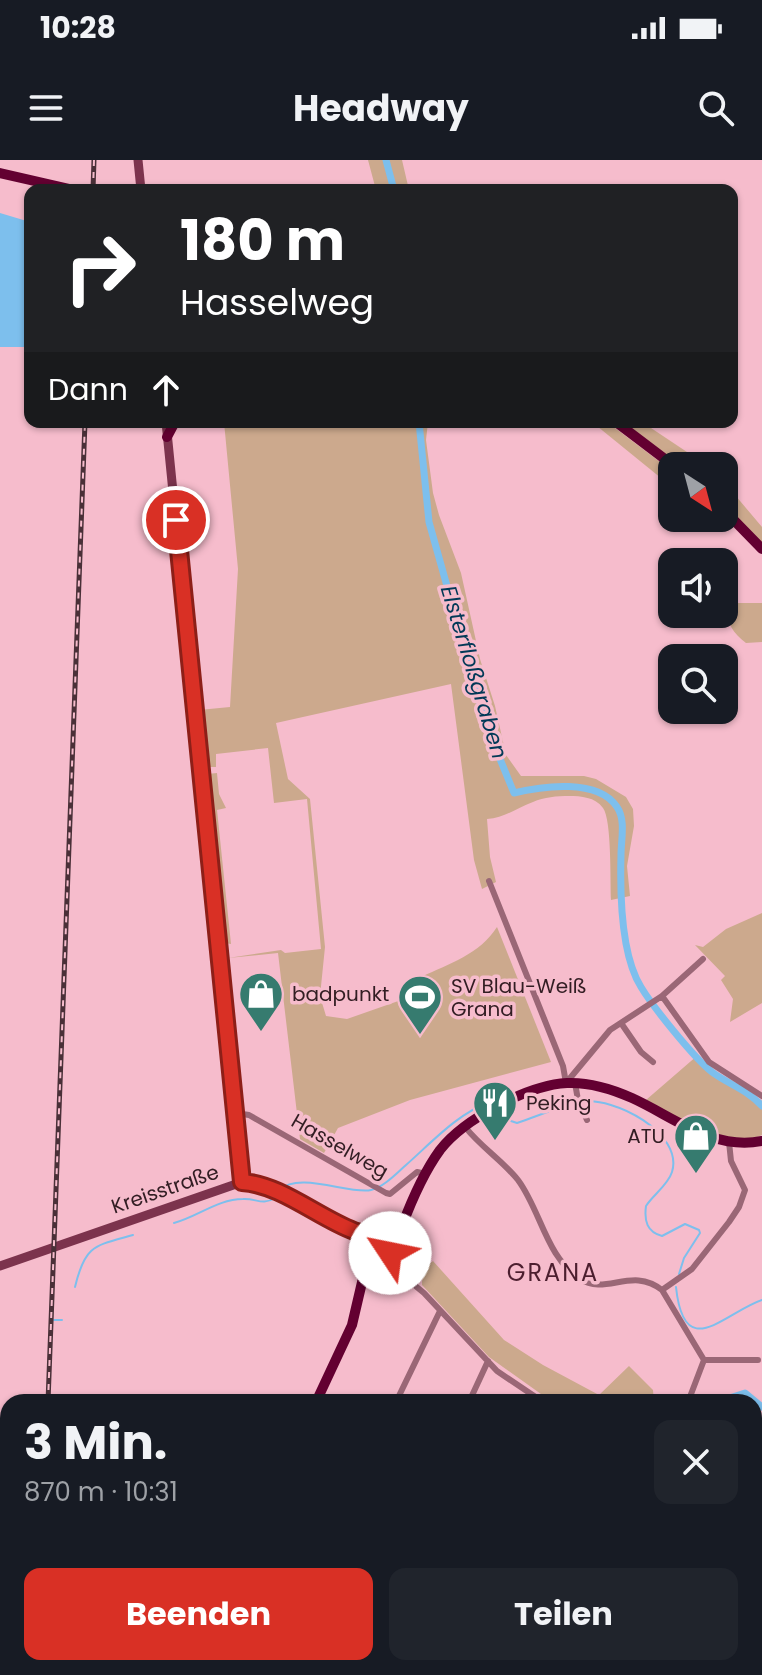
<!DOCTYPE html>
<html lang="de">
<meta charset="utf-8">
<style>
body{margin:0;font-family:Poppins,sans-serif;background:#20242c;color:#f1f3f6;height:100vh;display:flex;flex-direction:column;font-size:30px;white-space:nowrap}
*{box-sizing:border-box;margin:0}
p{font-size:26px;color:#9ea1a6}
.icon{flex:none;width:44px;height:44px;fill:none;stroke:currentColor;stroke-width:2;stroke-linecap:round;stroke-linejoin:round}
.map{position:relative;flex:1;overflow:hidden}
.details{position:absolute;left:0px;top:1234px;width:762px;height:282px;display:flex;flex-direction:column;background:#171b24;border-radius:24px 24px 0 0;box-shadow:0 2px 6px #0004}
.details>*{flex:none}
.banner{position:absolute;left:24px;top:24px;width:714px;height:244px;border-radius:16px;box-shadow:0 2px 6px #0004;background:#202124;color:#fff;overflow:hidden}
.needle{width:52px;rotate:144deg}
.buttons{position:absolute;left:658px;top:292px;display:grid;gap:16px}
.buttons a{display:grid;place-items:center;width:80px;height:80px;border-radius:16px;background:#171b24;box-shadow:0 2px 6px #0004;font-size:40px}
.pin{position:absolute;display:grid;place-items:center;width:68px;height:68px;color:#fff;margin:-34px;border:4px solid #fff;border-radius:50%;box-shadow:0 2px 8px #0007}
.me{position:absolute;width:88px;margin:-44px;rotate:304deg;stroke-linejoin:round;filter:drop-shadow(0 0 6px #0008)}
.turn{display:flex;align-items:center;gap:28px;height:168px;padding:0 24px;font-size:36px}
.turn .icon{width:104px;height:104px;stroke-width:2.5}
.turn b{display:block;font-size:56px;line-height:68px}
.then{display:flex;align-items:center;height:76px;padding:0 24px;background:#0003;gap:16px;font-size:30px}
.round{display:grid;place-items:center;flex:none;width:84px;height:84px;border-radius:16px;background:#20242c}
.overview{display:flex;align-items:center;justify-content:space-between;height:136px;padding:0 24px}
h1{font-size:48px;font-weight:700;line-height:60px}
.button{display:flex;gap:16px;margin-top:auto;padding:16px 24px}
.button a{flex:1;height:92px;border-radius:16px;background:#d93025;color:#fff;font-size:32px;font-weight:700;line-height:92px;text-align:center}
.button a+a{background:#20242c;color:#f1f3f6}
.status{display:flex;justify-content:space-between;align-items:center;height:56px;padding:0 40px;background:#171b24;direction:ltr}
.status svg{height:22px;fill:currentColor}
header{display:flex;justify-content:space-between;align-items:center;height:104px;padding:0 24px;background:#171b24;font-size:36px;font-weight:700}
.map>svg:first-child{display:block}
.green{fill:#cca98d}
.water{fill:#7dbfed}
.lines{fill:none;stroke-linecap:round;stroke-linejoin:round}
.stream{stroke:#7dbfed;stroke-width:2}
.canal{stroke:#7dbfed;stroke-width:7}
.minor{stroke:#9a6776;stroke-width:6}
.secondary{stroke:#7c334d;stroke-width:9}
.primary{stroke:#630031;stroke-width:10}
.rail-casing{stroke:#4a3038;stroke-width:5}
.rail{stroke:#f6bccc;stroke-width:2;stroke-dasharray:6;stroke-linecap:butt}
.route-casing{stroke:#8d1f18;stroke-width:20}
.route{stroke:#d93025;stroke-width:14}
.labels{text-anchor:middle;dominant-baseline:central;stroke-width:7;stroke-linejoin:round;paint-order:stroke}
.poi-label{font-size:20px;fill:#321d23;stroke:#f6bccc;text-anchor:start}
.street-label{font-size:20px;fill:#321d23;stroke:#f6bccc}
.water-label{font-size:22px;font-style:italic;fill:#023957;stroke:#f6bccc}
.quarter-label{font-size:24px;letter-spacing:2px;fill:#4c1f2f;stroke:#f6bccc}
</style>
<div class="status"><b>10:28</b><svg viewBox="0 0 49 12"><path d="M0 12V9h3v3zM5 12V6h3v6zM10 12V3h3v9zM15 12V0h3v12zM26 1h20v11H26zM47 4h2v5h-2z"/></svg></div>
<header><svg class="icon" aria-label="menu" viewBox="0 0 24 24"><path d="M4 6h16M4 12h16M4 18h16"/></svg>Headway<svg class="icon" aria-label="search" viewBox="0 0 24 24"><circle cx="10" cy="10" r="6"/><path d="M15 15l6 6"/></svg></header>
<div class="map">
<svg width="762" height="1515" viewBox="0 0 762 1515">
<rect width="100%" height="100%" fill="#f6bccc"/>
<path class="green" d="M368,0H402L409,30H376Z
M224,262H428L426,280L433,333L439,355L461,413L480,499L495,546L506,595L521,616H584L596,619L626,637L633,649L634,666L627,706L630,736L611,740C610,723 612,660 603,648C595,637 581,636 569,636C557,636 544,637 533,642C516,648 505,658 487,659L490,697L496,722L482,729L474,700L451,524L276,563L288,619L310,639L325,787L320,836L326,856L347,859L424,832L421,817C449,804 480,794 497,767L551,902L410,940L338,968L324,993L300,979L278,793L228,798L281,790L285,793L321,789L307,639L274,643L268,588L216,594V607H208L204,603L199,550L230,547L238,409Z
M592,262H607L672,311V327Z
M624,262H642L708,306H680Z
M724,322L762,367V383L724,346Z
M733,443H762V482L746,483C733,473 727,464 727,448Z
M217,613L219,634L226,648L217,650L231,784L225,783L223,778L211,668C215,649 207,633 207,614Z
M762,753V843L730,862L733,839L721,820L725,816L695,785L703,787L726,769Z
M698,895L710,908L762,941V975C728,992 676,956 646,940Z
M433,1101L504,1180L543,1205L599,1235L629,1206L653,1230L654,1242H552L548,1239L489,1197L422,1125C422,1115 424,1107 433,1101Z
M754,1358L762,1360V1515L570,1508H754Z"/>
<path class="water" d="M0,53L30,62V187H0Z"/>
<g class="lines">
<path class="stream" d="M499,951L511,961L517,963C538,956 560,946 582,942C613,936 684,973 672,1012C668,1025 653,1035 646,1046C644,1061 647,1072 662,1076L685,1064L699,1070L700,1073L684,1098L679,1114
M280,1030C298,1011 351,1035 371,1030C384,1027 397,1013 406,1005C431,983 458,953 490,942L492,944
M174,1063C197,1057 218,1039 243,1039C256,1038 262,1046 275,1038
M75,1127C85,1085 94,1086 133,1075
M676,1127C684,1204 724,1153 762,1140
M54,1160H62"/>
<path class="canal" d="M386,0L394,30
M419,262L429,362L486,565L514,633C542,626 598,618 617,647C626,660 621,680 621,695C620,732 621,795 641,827C653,847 694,898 712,912C728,924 748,930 762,946
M717,1242L745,1233L762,1247
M443,1515L446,1508"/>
<path class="minor" d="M489,721L563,906L566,923
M662,836L709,902L762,936
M621,863L641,892L653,902
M566,923L610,870L662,836L703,799
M575,923L578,940L587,960
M236,953L249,955L386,1033L390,1034L417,1012L426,1014
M466,968C481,987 503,1001 518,1020C541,1051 546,1097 580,1119C606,1136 632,1106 662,1130L704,1200L688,1242
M390,1097L407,1119L424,1133L497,1211L543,1242
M380,1104L397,1116L407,1119
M662,1130L692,1109L729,1062L739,1047L745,1030L731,1001L729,982
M704,1200H758
M396,1242L440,1151
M469,1242L488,1201
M754,1335L762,1342"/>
<path class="secondary" d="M138,0L141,30
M166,262L242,1022
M0,1106L242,1022L268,1029L372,1078"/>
<path class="primary" d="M0,13L74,30
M616,262L674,306
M167,277L175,262
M724,350L762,389
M390,1088C393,1080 399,1074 402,1066C411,1042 424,1012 440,990C464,959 528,925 567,923C589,922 612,929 632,938C674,957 713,991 762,981
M363,1118C366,1115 368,1111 371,1108C381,1098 394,1105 389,1084L378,1077L366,1082L363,1092L366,1099L376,1104
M316,1242L352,1165L363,1118L364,1096
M183,1515L187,1508"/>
<g class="rail-casing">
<path id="rail" d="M93,30L94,0
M48,1242L85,262
M37,1515L38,1508"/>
</g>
<use href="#rail" class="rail"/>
</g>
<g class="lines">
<g class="route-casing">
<path id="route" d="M176,360L242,1022C280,1024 319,1058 354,1071C365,1075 374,1076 384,1079L389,1084L390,1093"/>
</g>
<use href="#route" class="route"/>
</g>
<defs>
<g id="shop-pin" transform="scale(2.3)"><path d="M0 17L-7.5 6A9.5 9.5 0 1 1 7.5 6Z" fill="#367b6f" stroke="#f6bccc"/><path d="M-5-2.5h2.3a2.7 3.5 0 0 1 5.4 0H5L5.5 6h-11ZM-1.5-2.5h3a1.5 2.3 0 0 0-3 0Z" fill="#fff"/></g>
<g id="stadium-pin" transform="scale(2.3)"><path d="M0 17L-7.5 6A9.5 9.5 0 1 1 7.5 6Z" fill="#367b6f" stroke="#f6bccc"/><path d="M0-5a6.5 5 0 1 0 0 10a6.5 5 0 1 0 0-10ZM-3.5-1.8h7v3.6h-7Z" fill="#fff"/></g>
<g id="restaurant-pin" transform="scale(2.3)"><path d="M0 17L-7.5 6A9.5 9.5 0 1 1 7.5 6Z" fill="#367b6f" stroke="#f6bccc"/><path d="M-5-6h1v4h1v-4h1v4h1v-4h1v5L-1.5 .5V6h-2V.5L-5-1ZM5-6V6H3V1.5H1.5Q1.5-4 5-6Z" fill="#fff"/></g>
</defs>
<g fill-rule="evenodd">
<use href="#shop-pin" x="261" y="834"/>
<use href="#stadium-pin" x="420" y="837"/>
<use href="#restaurant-pin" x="495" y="943"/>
<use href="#shop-pin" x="696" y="976"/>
</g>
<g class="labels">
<g class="poi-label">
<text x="451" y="826">SV Blau-Weiß<tspan x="451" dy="23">Grana</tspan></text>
<text x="292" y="834">badpunkt</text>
<text x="526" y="943">Peking</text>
<text x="665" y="976" text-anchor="end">ATU</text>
</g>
<g class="street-label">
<text transform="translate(340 986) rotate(30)">Hasselweg</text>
<text transform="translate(165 1029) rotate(-19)">Kreisstraße</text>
</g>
<g class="water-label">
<text transform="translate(474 512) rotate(73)">Elsterfloßgraben</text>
</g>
<g class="quarter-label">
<text x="553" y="1112">GRANA</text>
</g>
</g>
</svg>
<div class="buttons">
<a><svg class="needle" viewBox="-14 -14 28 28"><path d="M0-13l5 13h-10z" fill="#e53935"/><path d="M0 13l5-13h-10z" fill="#9ea1a6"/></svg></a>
<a><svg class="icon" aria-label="sound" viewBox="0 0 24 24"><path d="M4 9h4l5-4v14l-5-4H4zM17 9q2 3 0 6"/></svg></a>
<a><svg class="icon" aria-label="search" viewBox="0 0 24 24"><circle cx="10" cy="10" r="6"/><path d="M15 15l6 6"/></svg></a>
</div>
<div class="pin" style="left:176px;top:360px;background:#d93025"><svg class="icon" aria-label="arrive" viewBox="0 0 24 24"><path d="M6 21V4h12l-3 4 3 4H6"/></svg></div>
<svg class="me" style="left:390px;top:1093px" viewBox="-20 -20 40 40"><circle r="19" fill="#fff"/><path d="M0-13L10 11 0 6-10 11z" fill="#d93025"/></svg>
<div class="banner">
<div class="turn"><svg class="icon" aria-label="right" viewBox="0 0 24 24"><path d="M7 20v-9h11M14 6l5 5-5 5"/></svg><div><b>180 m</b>Hasselweg</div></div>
<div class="then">Dann<svg class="icon" aria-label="ahead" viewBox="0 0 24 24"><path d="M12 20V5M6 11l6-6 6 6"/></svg></div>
</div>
<section class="details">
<div class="overview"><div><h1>3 Min.</h1><p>870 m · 10:31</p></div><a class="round"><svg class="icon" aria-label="close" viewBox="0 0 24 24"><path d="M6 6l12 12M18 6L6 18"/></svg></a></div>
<div class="button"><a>Beenden</a><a>Teilen</a></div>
</section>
</div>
